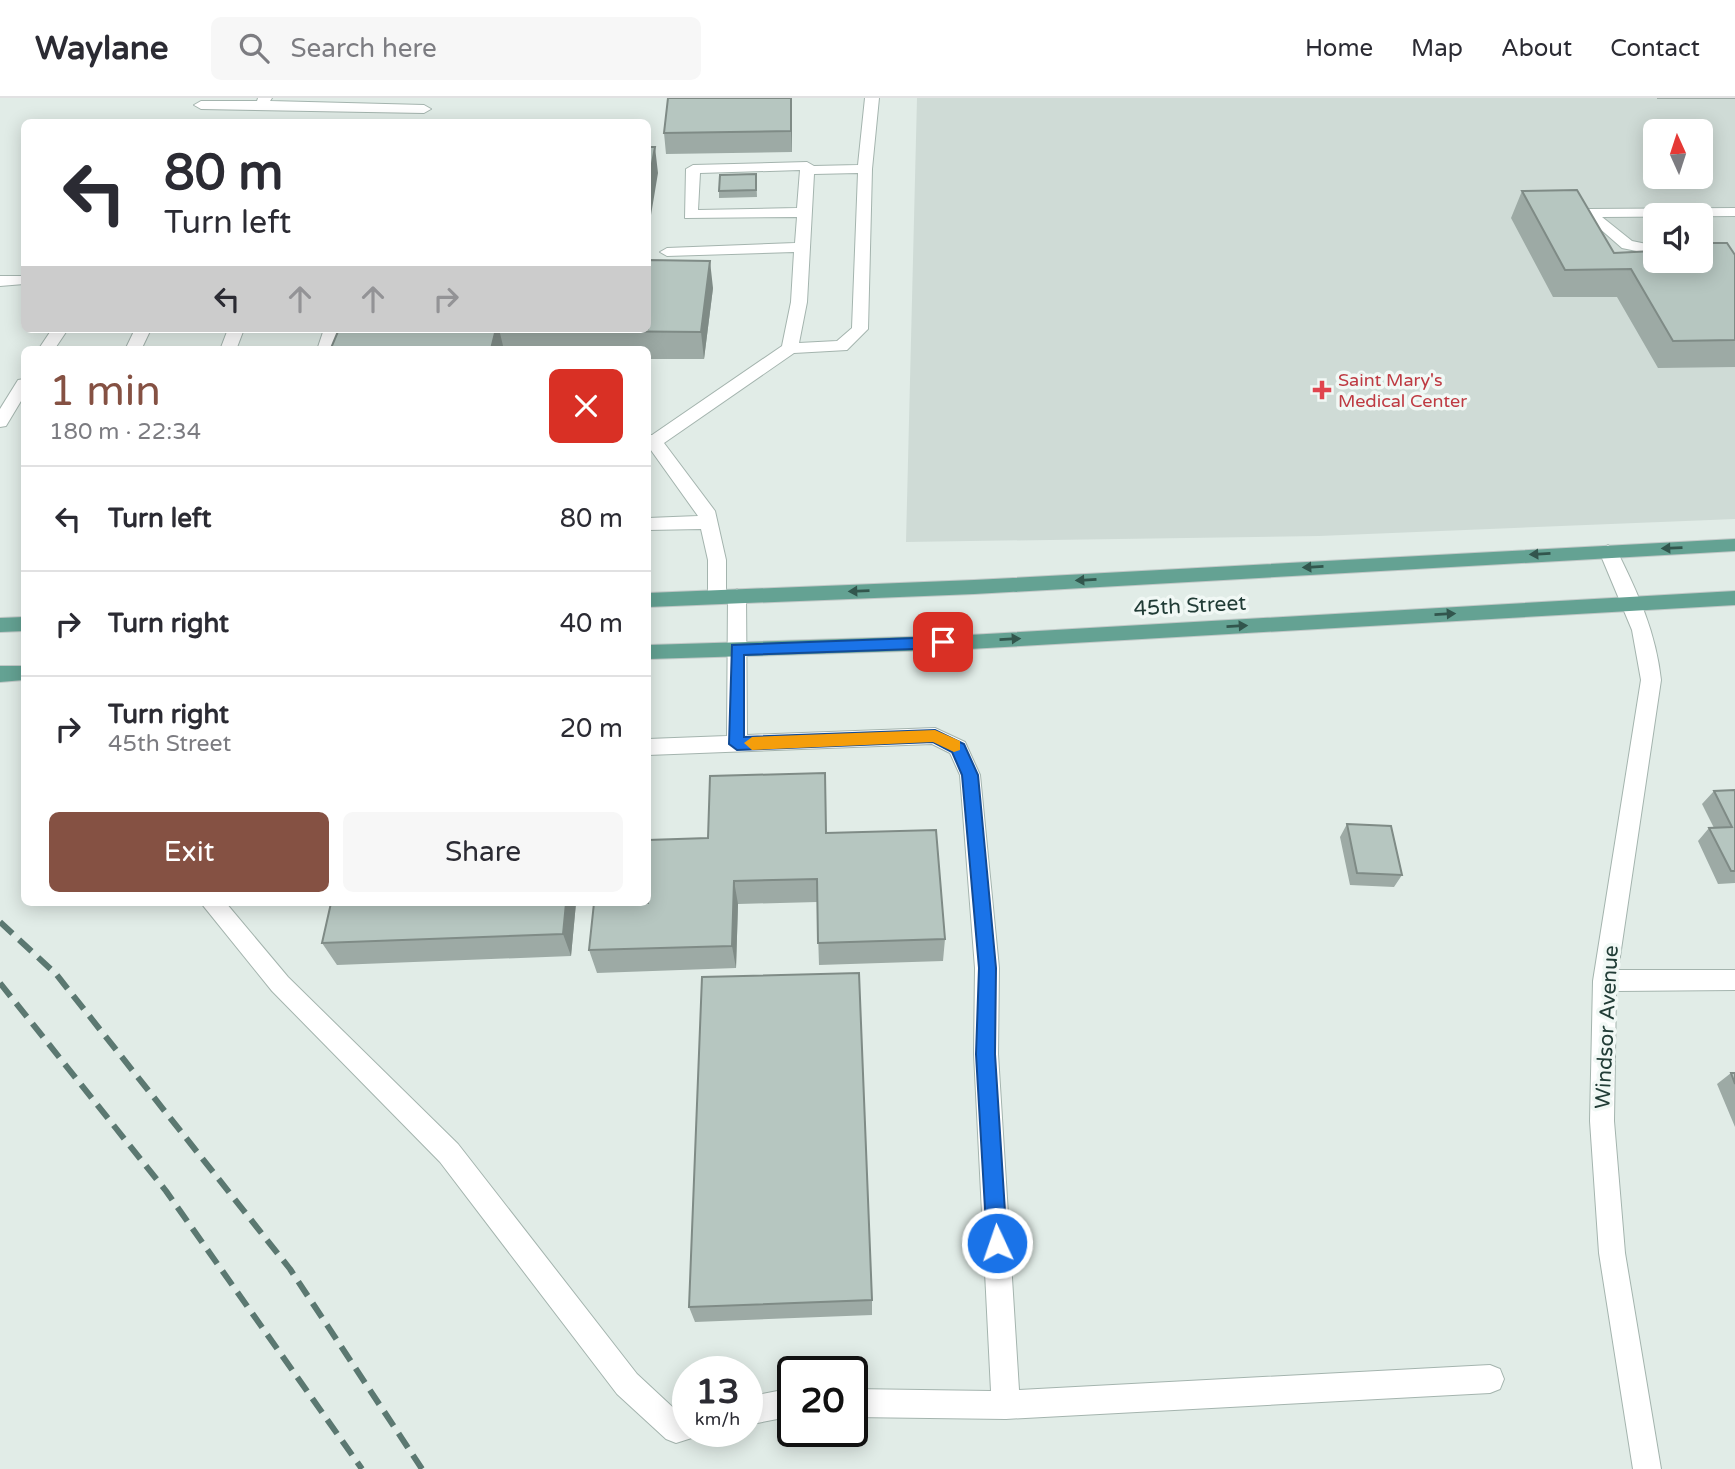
<!DOCTYPE html>
<meta charset="utf-8">
<style>
body{margin:0;font-family:"Varela Round",sans-serif;background:#f7f7f7;color:#2b2b33;height:100vh;display:flex;flex-direction:column;font-size:26px;white-space:nowrap}
*{box-sizing:border-box;margin:0}
p{font-size:23px;color:#7c7c81}
.icon{flex:none;width:38px;height:38px;fill:none;stroke:currentColor;stroke-width:2;stroke-linecap:round;stroke-linejoin:round}
.map{position:relative;flex:1;overflow:hidden}
.panel{position:absolute;left:21px;top:248px;width:630px;height:560px;display:flex;flex-direction:column;background:#fff;border-radius:10px;box-shadow:0 4px 18px #0003}
.panel>*{flex:none}
.guide{position:absolute;left:21px;top:21px;width:630px;height:214px;border-radius:10px;box-shadow:0 4px 18px #0003;background:#fff;color:#2b2b33;overflow:hidden}
.needle{width:46px;rotate:357deg}
.controls{position:absolute;left:1643px;top:21px;display:grid;gap:14px}
.controls a{display:grid;place-items:center;width:70px;height:70px;border-radius:10px;background:#fff;box-shadow:0 4px 18px #0003;font-size:35px}
.speed{position:absolute;left:672px;top:1258px;display:flex;gap:14px;font-size:35px;font-weight:700;text-align:center}
.speed>*{display:grid;place-content:center;width:91px;height:91px;border-radius:50%;background:#fff;box-shadow:0 4px 18px #0003;line-height:1}
.speed small{font-size:18px;font-weight:400}
.speed .limit{border:4px solid #111;border-radius:10px;background:#fff;color:#111}
.pin{position:absolute;display:grid;place-items:center;width:60px;height:60px;color:#fff;margin:-30px;border-radius:14px;box-shadow:0 4px 10px #0006}
.me{position:absolute;width:77px;margin:-38px;rotate:357deg;stroke-linejoin:round;filter:drop-shadow(0 0 5px #0008)}
.turn{display:flex;align-items:center;gap:24px;height:147px;padding:0 28px;font-size:32px}
.turn .icon{width:91px;height:91px;stroke-width:2.5}
.turn b{display:block;font-size:49px;line-height:60px}
.lanes{display:flex;align-items:center;height:66px;padding:0 28px;background:#0003;justify-content:center;gap:35px;direction:ltr}
.lanes .off{opacity:.35}
.round{display:grid;place-items:center;flex:none;width:74px;height:74px;border-radius:10px;background:#f7f7f7}
.overview{display:flex;align-items:center;justify-content:space-between;height:119px;padding:0 28px}
h1{font-size:42px;font-weight:600;line-height:52px;color:#855143}
.primary-button{display:flex;gap:14px;margin-top:auto;padding:14px 28px}
.primary-button a{flex:1;height:80px;border-radius:10px;background:#855143;color:#fff;font-size:28px;font-weight:600;line-height:80px;text-align:center}
.primary-button a+a{background:#f7f7f7;color:#2b2b33}
ul{padding:0;list-style:none}
li{display:flex;align-items:center;gap:21px;height:105px;padding:0 28px;border-top:2px solid #e1e1e2}
li div{flex:1}
li b{display:block;font-size:26px}
li em{font-style:normal}
header{display:flex;align-items:center;gap:42px;box-sizing:border-box;height:98px;padding:0 35px;background:#fff;border-bottom:2px solid #e1e1e2}
header strong{font-size:33px}
nav{display:flex;gap:38px;margin-inline-start:auto;font-size:24px}
.search{width:490px;height:63px;background:#f7f7f7;display:flex;align-items:center;gap:18px;box-sizing:border-box;padding:0 24px;border-radius:10px;color:#7c7c81;font-size:26px}
.map>svg:first-child{display:block}
.built{fill:#cfdbd6;fill-rule:evenodd}
.lines{fill:none;stroke-linecap:round;stroke-linejoin:round}
.minor-casing{stroke:#a4b4ae;stroke-width:2}
.major-casing{stroke:#c1c8c7;stroke-width:2}
.minor{fill:#fff;fill-rule:evenodd}
.major{fill:#64a293;fill-rule:evenodd}
.rail{stroke:#5b7871;stroke-width:6;stroke-dasharray:17 9;stroke-linecap:butt}
.wall{fill:#9daaa5}
.shaded-wall{fill:#7f8b86}
.building{fill:#b6c6c0;stroke:#7f8b86;stroke-width:2}
.oneway{fill:#32564d}
.route{fill:#1a73e8;stroke:#114b97;stroke-width:2}
.slow{fill:#f59e0b}
.health-dot{fill:#e0444e;stroke:#f1f8f5;stroke-width:2.5}
.labels{text-anchor:middle;dominant-baseline:central;stroke-width:7;stroke-linejoin:round;paint-order:stroke}
.far-health-label{font-size:18px;fill:#be3a42;stroke:#f1f8f5;text-anchor:start}
.street-label{font-size:21px;fill:#213c36;stroke:#f1f8f5}
</style>
<header>
<strong>Waylane</strong>
<div class="search"><svg class="icon" aria-label="search" viewBox="0 0 24 24"><circle cx="10" cy="10" r="6"/><path d="M15 15l6 6"/></svg>Search here</div>
<nav><a>Home</a><a>Map</a><a>About</a><a>Contact</a></nav>
</header>
<div class="map">
<svg width="1735" height="1371" viewBox="0 0 1735 1371">
<rect width="100%" height="100%" fill="#e1ece7"/>
<path class="built" d="M917,0H1735V421L1319,438L906,444ZM1656,33H1701V79H1656ZM1656,117H1701V163H1656Z"/>
<g class="lines">
<g class="minor-casing">
<path id="minor" d="M258,0H272L270,3L424,7L431,11L424,15L201,11L194,7L201,3H257Z
M865,0H879L872,71L868,231L847,252L794,255L664,345L715,413L726,462V499L717,506L708,499V462L701,431L648,432V420L698,418L648,348V337H652L782,248L791,204L794,154L667,158L660,154L667,150L795,145L797,119L685,120L686,71L693,67L807,64L814,68L858,67ZM800,72L797,110L698,112L700,75ZM858,75L852,230L837,243L799,245L807,204L814,76Z
M1735,110V118L1602,119L1632,143L1656,148V157L1622,150L1582,115L1589,111Z
M0,178H24V186L0,188Z
M52,231H68L54,252H38Z
M135,231H151L141,252H125Z
M228,231H244L236,252H220Z
M324,231H340L333,252H317Z
M24,281V298L6,328L0,329V311L18,282Z
M1608,447L1617,453C1638,495 1656,535 1661,582L1618,872H1735V892L1616,893L1614,1023L1625,1155L1661,1371H1633L1599,1155L1590,1023L1593,883L1641,582L1632,532L1599,453Z
M737,491L746,498L747,637L935,630L965,644L980,677L999,870L998,956L1019,1292L1490,1267L1500,1271L1504,1281L1500,1291L1490,1295L1006,1321L852,1319V1291L991,1293L974,956L975,870L960,677L950,655L932,646L648,657V641L727,638L728,498Z
M201,805H226L288,879L458,1046L637,1276L680,1316L688,1314V1334H700L698,1338L676,1345L666,1341L617,1296L440,1064L272,893Z
M793,1290V1318L747,1327V1299Z"/>
</g>
<g class="major-casing">
<path id="major" d="M1735,441V453L974,496L648,509V495L974,482Z
M1735,493V507L969,551L648,561V547L969,537Z
M24,519V533L0,534V520Z
M0,568H24V582L0,584Z"/>
</g>
<use href="#minor" class="minor"/>
<use href="#major" class="major"/>
<path class="rail" d="M0,824L56,876L290,1171L422,1371
M0,885L166,1093L362,1371"/>
</g>
<path class="wall" d="M668,0H792V54L666,56L664,35Z
M1657,0H1735V1H1657Z
M756,76L757,99L719,100V93Z
M1522,93L1614,155L1645,154L1649,146L1735,157V269L1658,270L1617,199H1553L1511,120Z
M713,190L704,261H648V252H332L331,250L339,231H648Z
M1735,692V785L1718,786L1698,743L1709,730H1714L1702,706L1714,693Z
M1347,726L1402,777L1394,789L1350,787L1340,739Z
M827,735L945,841L943,863L819,867L817,804L738,806L736,870L597,875L589,852Z
M331,805H576L571,858L337,867L322,845Z
M1731,975H1735V1029L1717,986Z
M872,1202V1217L695,1224L689,1209Z"/>
<path class="shaded-wall" d="M791,0L792,9V54L791,33Z
M655,49L658,75L648,135V87Z
M710,163L713,190L704,261L701,234Z
M496,231H499L504,252H491Z
M734,783L738,806L736,870L732,848Z
M566,805H576L571,858L563,836Z"/>
<path class="building" d="M668,0H791V33L664,35Z
M648,49H655L648,87Z
M756,76V92L719,93L720,77Z
M1577,92L1614,155L1653,153L1649,146H1656V163H1701V145H1727L1735,157V242L1673,243L1631,171L1565,172L1522,93Z
M648,162L710,163L701,234L586,233L587,231H648Z
M339,231H496L491,251L331,250Z
M825,675L826,735L936,732L945,841L818,845L817,781L734,783L732,848L589,852L594,805H648V742L708,740L710,678Z
M1735,692V773H1731L1709,730L1732,729L1714,693Z
M1347,726L1391,728L1402,777L1357,775Z
M331,805H566L563,836L322,845Z
M859,875L872,1202L689,1209L702,879Z
M1731,975H1735V986Z"/>
<defs><path id="oneway-solid" d="M-6-.8H1V-3.2L6.5 0L1 3.2V.8H-6Z" transform="scale(1.75)"/></defs>
<g class="oneway">
<use href="#oneway-solid" transform="translate(1672 450) rotate(178)"/>
<use href="#oneway-solid" transform="translate(1540 456) rotate(177)"/>
<use href="#oneway-solid" transform="translate(1313 469) rotate(177)"/>
<use href="#oneway-solid" transform="translate(1086 482) rotate(177)"/>
<use href="#oneway-solid" transform="translate(859 493) rotate(178)"/>
<use href="#oneway-solid" transform="translate(1445 516) rotate(-3)"/>
<use href="#oneway-solid" transform="translate(1237 528) rotate(-3)"/>
<use href="#oneway-solid" transform="translate(1010 541) rotate(-3)"/>
</g>
<path class="route" d="M943,539L951,544L943,550L744,557V639L935,632L964,646L978,677L996,870L995,956L1007,1145L1004,1152L997,1155L990,1152L987,1145L976,956L979,870L962,677L952,654L933,644L737,652L729,646L732,547Z"/>
<path class="slow" d="M935,632L960,643V652L954,654L933,644L752,652L744,645L752,639Z"/>
<path class="health-dot" d="M1318.5 281.5h7v7h7v7h-7v7h-7v-7h-7v-7h7z"/>
<g class="labels">
<g class="far-health-label">
<text x="1338" y="282">Saint Mary's<tspan x="1338" dy="21">Medical Center</tspan></text>
</g>
<g class="street-label">
<text transform="translate(1190 508) rotate(-3)">45th Street</text>
<text transform="translate(1607 929) rotate(-87)">Windsor Avenue</text>
</g>
</g>
</svg>
<div class="controls">
<a><svg class="needle" viewBox="-14 -14 28 28"><path d="M0-13l5 13h-10z" fill="#e53935"/><path d="M0 13l5-13h-10z" fill="#7c7c81"/></svg></a>
<a><svg class="icon" aria-label="sound" viewBox="0 0 24 24"><path d="M4 9h4l5-4v14l-5-4H4zM17 9q2 3 0 6"/></svg></a>
</div>
<div class="speed"><div>13<small>km/h</small></div><div class="limit">20</div></div>
<div class="pin" style="left:943px;top:544px;background:#d93025"><svg class="icon" aria-label="arrive" viewBox="0 0 24 24"><path d="M6 21V4h12l-3 4 3 4H6"/></svg></div>
<svg class="me" style="left:997px;top:1145px" viewBox="-20 -20 40 40"><circle r="17" fill="#1a73e8" stroke="#fff" stroke-width="3"/><path d="M0-11L8 9 0 5-8 9z" fill="#fff"/></svg>
<div class="guide">
<div class="turn"><svg class="icon" aria-label="left" viewBox="0 0 24 24"><path d="M17 20v-9H6M10 6l-5 5 5 5"/></svg><div><b>80 m</b>Turn left</div></div>
<div class="lanes"><svg class="icon" aria-label="left" viewBox="0 0 24 24"><path d="M17 20v-9H6M10 6l-5 5 5 5"/></svg><svg class="icon off" aria-label="ahead" viewBox="0 0 24 24"><path d="M12 20V5M6 11l6-6 6 6"/></svg><svg class="icon off" aria-label="ahead" viewBox="0 0 24 24"><path d="M12 20V5M6 11l6-6 6 6"/></svg><svg class="icon off" aria-label="right" viewBox="0 0 24 24"><path d="M7 20v-9h11M14 6l5 5-5 5"/></svg></div>
</div>
<section class="panel">
<div class="overview"><div><h1>1 min</h1><p>180 m · 22:34</p></div><a class="round" style="background:#d93025;color:#fff"><svg class="icon" aria-label="close" viewBox="0 0 24 24"><path d="M6 6l12 12M18 6L6 18"/></svg></a></div>
<ul>
<li><svg class="icon" aria-label="left" viewBox="0 0 24 24"><path d="M17 20v-9H6M10 6l-5 5 5 5"/></svg><div><b>Turn left</b></div><em>80 m</em></li>
<li><svg class="icon" aria-label="right" viewBox="0 0 24 24"><path d="M7 20v-9h11M14 6l5 5-5 5"/></svg><div><b>Turn right</b></div><em>40 m</em></li>
<li><svg class="icon" aria-label="right" viewBox="0 0 24 24"><path d="M7 20v-9h11M14 6l5 5-5 5"/></svg><div><b>Turn right</b><p>45th Street</p></div><em>20 m</em></li>
</ul>
<div class="primary-button"><a>Exit</a><a>Share</a></div>
</section>
</div>
